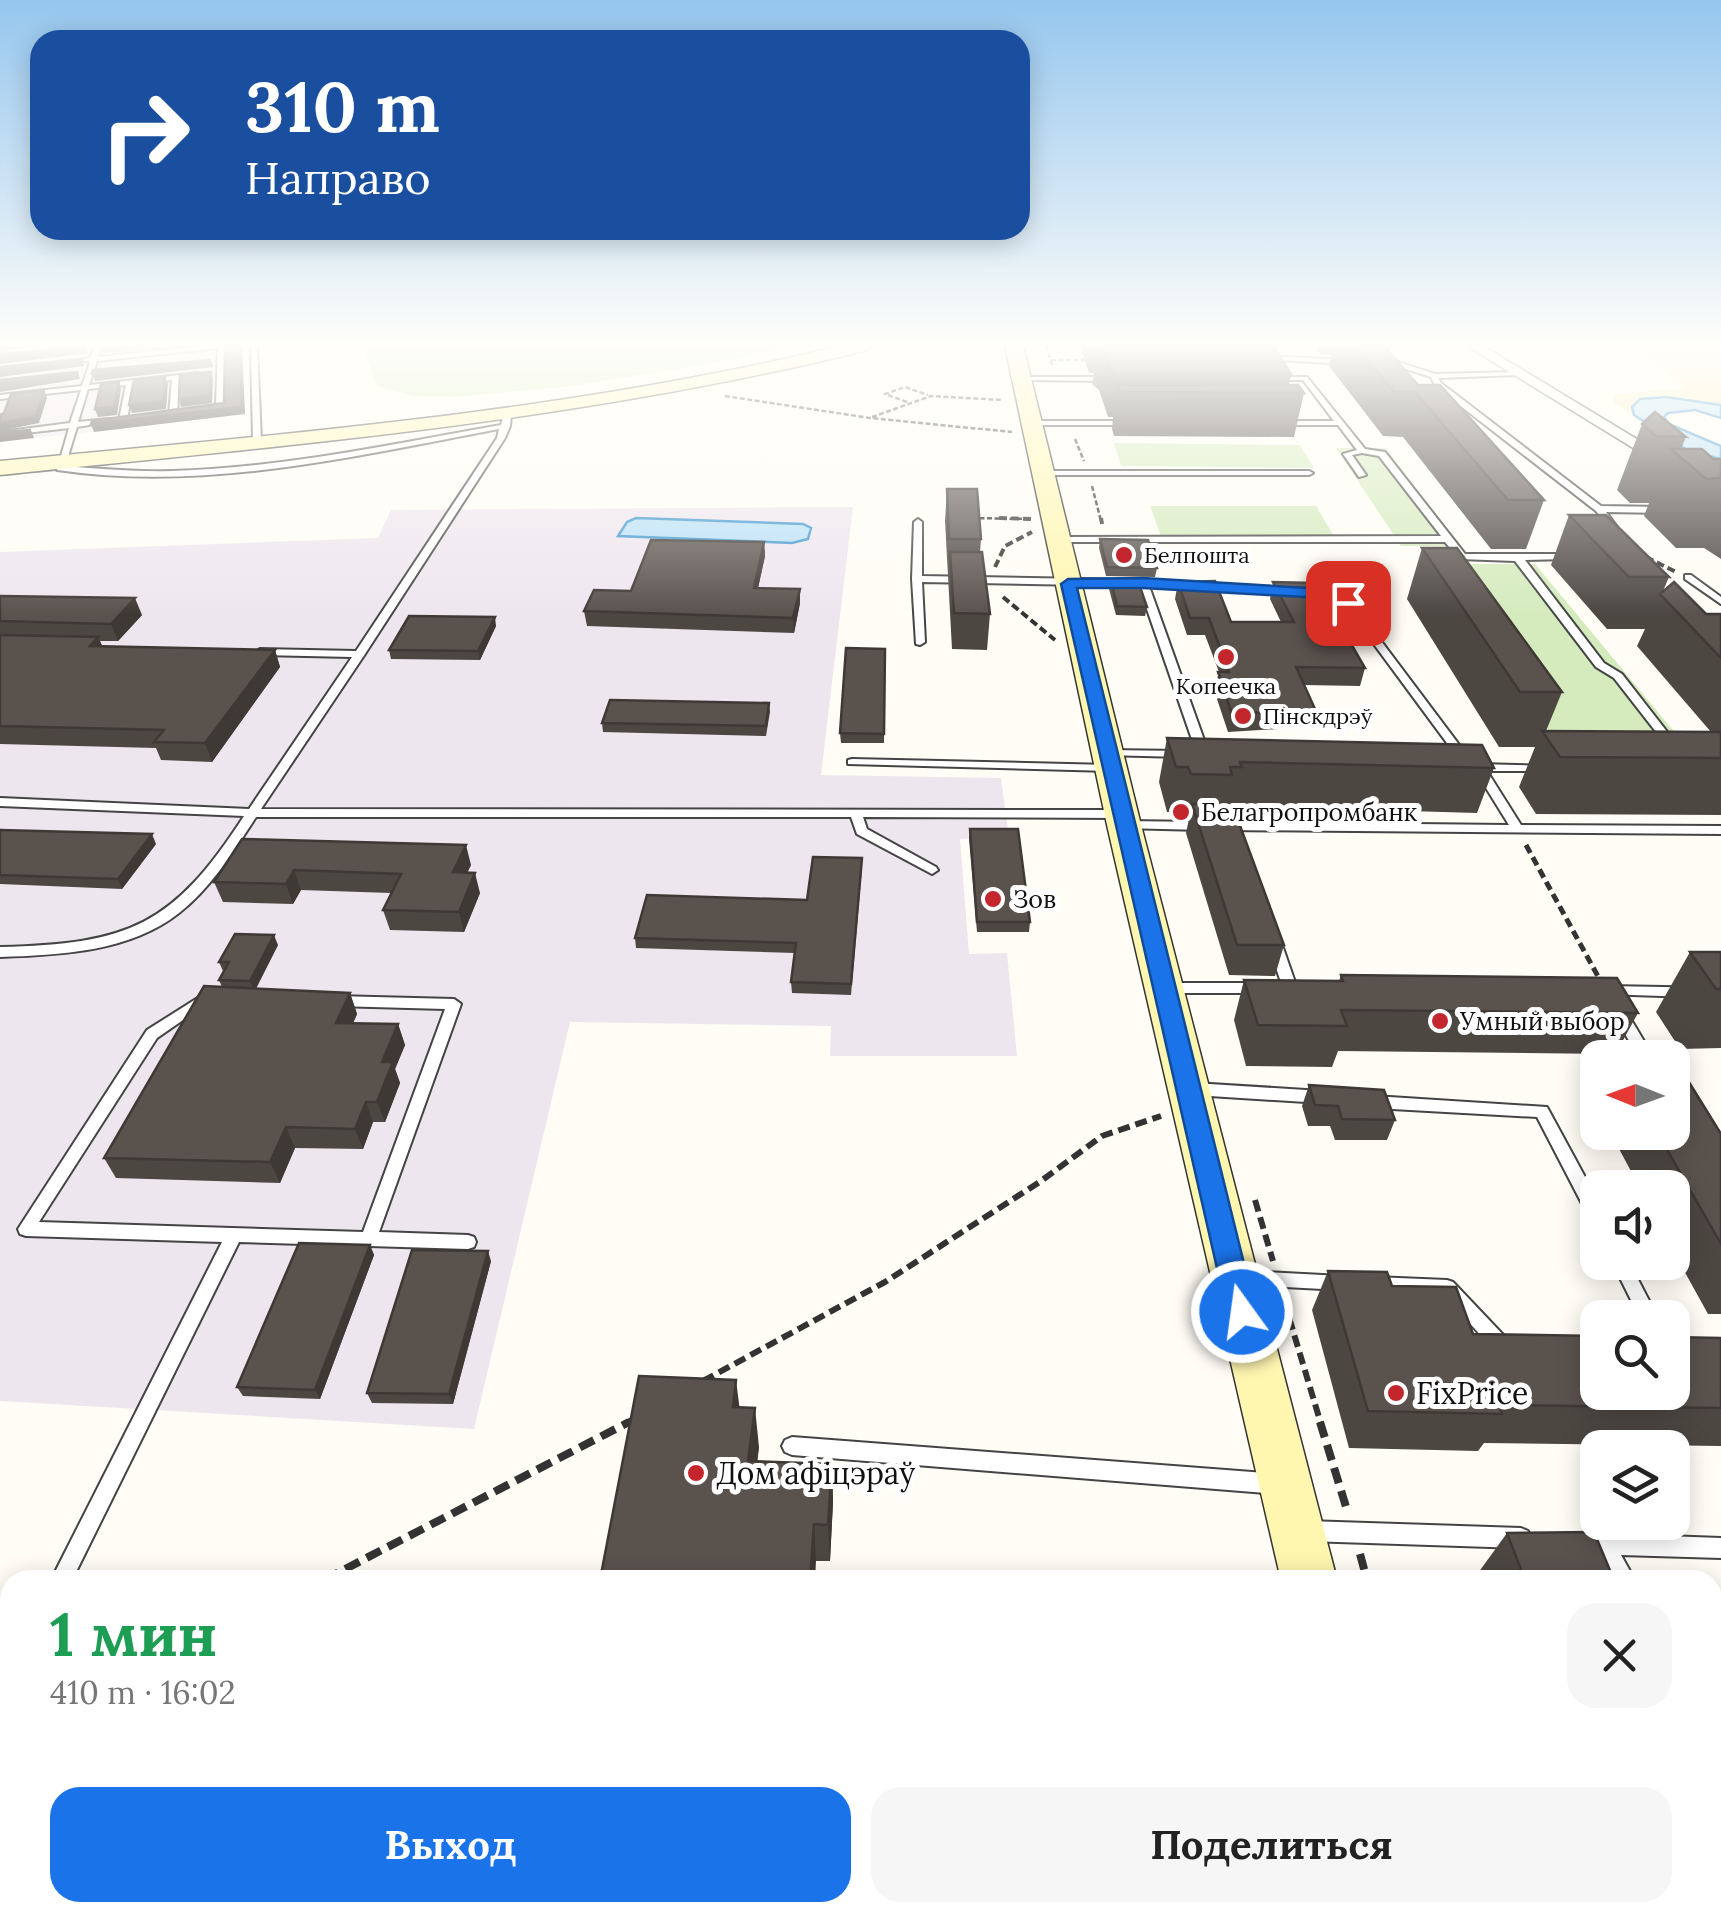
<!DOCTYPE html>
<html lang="ru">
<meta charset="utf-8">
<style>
body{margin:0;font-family:Lora,serif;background:#f6f6f6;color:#222;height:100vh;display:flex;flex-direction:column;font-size:38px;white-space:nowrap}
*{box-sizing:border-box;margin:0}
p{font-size:32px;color:#767676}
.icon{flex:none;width:55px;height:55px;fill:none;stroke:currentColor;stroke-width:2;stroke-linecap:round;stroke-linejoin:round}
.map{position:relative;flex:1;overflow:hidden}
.drawer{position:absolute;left:0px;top:1570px;width:1722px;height:352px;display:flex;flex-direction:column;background:#fff;border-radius:30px 30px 0 0;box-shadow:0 5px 25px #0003}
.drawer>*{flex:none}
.banner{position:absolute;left:30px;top:30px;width:1000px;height:210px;border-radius:30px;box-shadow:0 5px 25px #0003;background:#1a4fa0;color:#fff;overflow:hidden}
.needle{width:65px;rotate:271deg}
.fabs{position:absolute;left:1580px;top:1040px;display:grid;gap:20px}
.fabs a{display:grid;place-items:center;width:110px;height:110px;border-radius:20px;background:#fff;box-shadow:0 5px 25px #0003;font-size:50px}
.pin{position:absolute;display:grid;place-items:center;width:85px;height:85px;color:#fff;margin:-42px;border-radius:20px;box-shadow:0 5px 15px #0006}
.me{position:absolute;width:110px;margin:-55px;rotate:346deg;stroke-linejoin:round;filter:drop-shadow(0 0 8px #0008)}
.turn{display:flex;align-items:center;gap:35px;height:210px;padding:0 50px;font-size:45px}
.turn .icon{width:130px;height:130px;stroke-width:2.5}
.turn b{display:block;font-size:70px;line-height:85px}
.round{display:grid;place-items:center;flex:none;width:105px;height:105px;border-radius:30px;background:#f6f6f6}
.head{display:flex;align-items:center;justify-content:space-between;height:170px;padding:0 50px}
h1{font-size:60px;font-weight:700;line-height:75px;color:#1e9e55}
.button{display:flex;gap:20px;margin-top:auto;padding:20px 50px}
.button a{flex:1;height:115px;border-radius:30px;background:#1a73e8;color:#fff;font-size:40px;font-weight:700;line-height:115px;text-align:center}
.button a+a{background:#f6f6f6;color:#222}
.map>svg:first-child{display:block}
.industrial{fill:#eee6ef}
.green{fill:#d5ebbd}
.sand{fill:#fbeec1}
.water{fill:#b9e0f7;stroke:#3f96cf;stroke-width:2.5}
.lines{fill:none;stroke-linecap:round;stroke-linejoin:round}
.lane-casing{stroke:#444;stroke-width:4}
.street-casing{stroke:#444;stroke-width:3}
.secondary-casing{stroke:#333;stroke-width:3}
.path-far4{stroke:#333;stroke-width:2.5;stroke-dasharray:5 2.5;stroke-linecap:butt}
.path-far3{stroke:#333;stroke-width:4;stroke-dasharray:8 4;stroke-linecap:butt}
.path-far2{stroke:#333;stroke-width:5;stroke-dasharray:9 5;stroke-linecap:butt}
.path-far1{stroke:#333;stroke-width:6;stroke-dasharray:12 6;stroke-linecap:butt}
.path{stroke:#333;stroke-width:8;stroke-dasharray:16 8;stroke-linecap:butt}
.lane{fill:#fff;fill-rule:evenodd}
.street{fill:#fff;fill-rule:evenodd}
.secondary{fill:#fff6b0;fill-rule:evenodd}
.wall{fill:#4d4742}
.shaded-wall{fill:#3f3936}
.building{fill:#5a524d;stroke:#3f3936;stroke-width:2.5}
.route{fill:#1a73e8;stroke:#114b97;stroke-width:2.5}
.poi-dot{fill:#c4262e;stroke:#fff;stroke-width:4}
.labels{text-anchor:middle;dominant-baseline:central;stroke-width:10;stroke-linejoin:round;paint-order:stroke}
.far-poi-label{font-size:22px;fill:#111;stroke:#fff;text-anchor:start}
.poi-label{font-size:25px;fill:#111;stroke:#fff;text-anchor:start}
.near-poi-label{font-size:30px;fill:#111;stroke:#fff;text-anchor:start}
</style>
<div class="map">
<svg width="1721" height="1921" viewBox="0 0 1721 1921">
<rect width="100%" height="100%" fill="#fffdf5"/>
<path class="industrial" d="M0,346H242L245,414L0,442Z
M853,507L821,775L1001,778L1009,837L960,839L969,954L1007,953L1017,1056H830L831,1026L570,1022L474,1429L0,1401V552L378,538L391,510Z"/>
<path class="green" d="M363,346H792L724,361L571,386L454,397L414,396L377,386Z
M1114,443L1300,445L1314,468L1121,466Z
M1336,448H1386L1459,546H1401Z
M1150,506H1316L1338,543L1163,542Z
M1432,564H1535L1701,764H1572Z
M1712,1758L1721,1765V1917L1713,1896Z"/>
<path class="sand" d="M1631,346H1701L1721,357V405L1666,397L1650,398L1632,407L1634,415L1612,403L1615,394L1686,388Z"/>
<path class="water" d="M1666,397L1721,405V418L1695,410L1668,413L1664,417L1669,424L1721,446V459L1687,450L1634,415L1632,407L1640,399Z
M636,518L803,524L811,528L808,539L792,543L618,536L627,522Z"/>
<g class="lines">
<g class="lane-casing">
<path id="lane" d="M95,346H101L98,357L204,346H224V408L209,412L205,410L216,406L218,348L97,361L89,385L198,373L202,375L179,379L177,414L173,416L169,414L172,380L133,384L127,420L123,422L119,420L126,385L88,389L78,422L108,419L112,421L77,427L65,466C101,469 136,472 172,471C283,468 392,444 501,425L504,413L511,415L510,426L505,438L365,654L261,809L1121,810L1127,814L1121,818L863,817L867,829L936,867L938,870L932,874L857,834L851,817H256C234,851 211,888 179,913C130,952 60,955 0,957V947C129,944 173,926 244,816L0,806V798L249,809L352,657L260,655L255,652L260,649L356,651L497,438L499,429C355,456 205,492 57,470L69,428L0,436V432L70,423L81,390L0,399V395L82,386L90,362L82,360L91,357Z
M251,346H257L261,441L257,443L253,441Z
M1265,356L1346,360L1349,362L1346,364L1263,359Z
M1382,361H1395L1435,374L1520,372L1518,375L1438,378L1441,383L1601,506L1663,507L1667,510L1663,513L1606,512L1617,527L1610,529L1596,511L1435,386L1431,377L1394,365L1380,364Z
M1022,377H1111L1115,379L1111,381L1020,380Z
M1270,377H1307L1365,449L1385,452L1465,554H1572V558L1569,559L1525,560L1604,663L1622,674L1675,742V746H1667L1614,678L1596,667L1515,561L1459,559L1445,542H1056L1055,540L1059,537L1441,536L1379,456L1362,453L1352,455L1366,475L1359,477L1343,454L1357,450L1338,425H1280L1279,423L1283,421H1334L1303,380H1272Z
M1032,421H1131L1135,423L1131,425H1029V421Z
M1040,471H1309L1313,473L1309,475H1040Z
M918,519L922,522V576L1143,580L1286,588L1291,591L1286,594L1149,586L1209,754L1203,757L1197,754L1139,586L922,582L925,642L920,645L916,644L912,579L914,522Z
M1685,575H1691L1721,597V604L1685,579Z
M1308,590L1327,592L1351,601L1466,754V758H1458L1345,605L1323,597L1305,595L1303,593Z
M1108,750L1182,751L1188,754L1182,757L1104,755V751Z
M852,759L1110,765L1116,768L1110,771L848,764V760Z
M1479,764L1548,766L1550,768L1544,771H1487L1521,825L1721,826V834L1225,830L1219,826L1225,822L1509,825L1473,767Z
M1125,821L1203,822L1209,826L1203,830L1121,828L1119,825L1121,822Z
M1274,938L1281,942L1297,988L1295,991L1290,993L1283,988L1267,942Z
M1164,983H1258L1265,988L1258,993H1164L1157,988Z
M1607,986L1721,988V998L1602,994L1600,991Z
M204,994L209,996L211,999L209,1002L157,1038L39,1222L363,1232L445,1009L335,1006L328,1001L335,996L454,999L461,1004L379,1232L468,1235L474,1237L476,1242L474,1247L468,1249L239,1242L72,1580H51L222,1242L26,1236L20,1234L18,1229L147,1030Z
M1621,1010L1626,1011L1654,1058H1639L1614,1015Z
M1194,1083L1322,1091L1327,1093L1330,1097L1327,1101L1322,1103L1194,1095L1189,1093L1186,1089L1189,1085Z
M1374,1096L1547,1107L1598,1201V1225L1592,1223L1537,1117L1374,1108L1369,1106L1366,1102L1369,1098Z
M1612,1262H1629L1658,1318H1640Z
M1244,1271L1342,1276L1348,1278L1351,1283L1348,1288L1342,1290L1244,1285L1238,1283L1235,1278L1238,1273Z
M1374,1277L1447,1280L1453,1282L1508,1340L1511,1346L1508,1352L1502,1354L1496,1352L1443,1294L1374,1291L1368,1289L1365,1284L1368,1279Z
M792,1437L1278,1474L1285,1477L1288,1484L1285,1491L1278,1494L792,1455L785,1452L782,1446L785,1440Z
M1307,1521L1521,1528L1528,1531L1531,1538L1528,1545L1521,1548L1307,1541L1300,1538L1297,1531L1300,1524Z
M1582,1533L1721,1538V1558L1621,1555L1635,1580H1613L1597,1554L1582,1553L1575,1550L1572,1543L1575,1536Z
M10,1672V1707L8,1711L0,1714V1680L2,1675Z
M1712,1721L1721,1726V1758L1712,1754Z"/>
</g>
<g class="street-casing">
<path id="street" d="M1467,346H1483L1721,490V502Z"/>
</g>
<g class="secondary-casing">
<path id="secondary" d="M840,346H871L868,350C583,421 292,445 0,475V461C282,434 564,413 840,346Z
M1005,346H1023L1141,825L1337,1580H1281L1107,825Z
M1365,1912H1433L1436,1921H1368Z"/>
</g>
<path class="path-far4" d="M1046,346L1053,367
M1051,360H1089
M725,396L870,418L1012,432
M907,402L885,394L905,387L928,395
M872,417L931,396L1003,400
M1075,439L1084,461
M1092,486L1101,521
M972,518L1031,519"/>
<path class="path-far3" d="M999,518L1031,519
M1101,518L1102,524
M1646,557L1676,572
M995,567L1005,546L1032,532
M1003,597L1055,640"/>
<path class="path-far2" d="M1526,845L1600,980"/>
<path class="path-far1" d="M1255,1200L1273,1261
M1284,1301L1321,1424
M703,1381L885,1282L1041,1181L1102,1136L1161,1116
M624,1424L632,1420"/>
<path class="path" d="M1320,1422L1347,1510
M1360,1554L1367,1580
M324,1580L629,1422
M0,1789L10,1784
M1347,1912L1349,1921
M1464,1912L1467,1921"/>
<use href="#lane" class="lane"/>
<use href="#street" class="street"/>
<use href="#secondary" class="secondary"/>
</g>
<path class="wall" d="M1080,346H1273L1291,374L1289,385L1304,393L1294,437L1114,436L1112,429L1113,417H1108L1099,390L1092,384L1094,373H1089Z
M1317,346H1384L1418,385L1544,500L1526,549H1491L1403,437L1383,436L1329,366L1332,355L1321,354L1316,348Z
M1642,424L1686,437L1681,449L1713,459H1721V559L1704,548H1676L1644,516L1649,503H1630L1617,490Z
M947,489L981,539L980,552L990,614L987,650L952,649L945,521Z
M1569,515L1669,577L1663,591L1706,614H1721V815L1536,814L1519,787L1535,747H1499L1407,599L1422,548L1562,692L1546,731L1711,732L1637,646L1645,629H1607L1551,565Z
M1100,539L1157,568L1155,577L1106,576L1099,548Z
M764,542L765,556L758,588L800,589V603L794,633L587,626L584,611L631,591Z
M1111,580L1147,607L1145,616L1116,615L1109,589Z
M1178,582L1231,622H1281L1270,599L1273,582L1365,668L1360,686L1304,685L1315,709L1310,727L1228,732L1214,690L1219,672L1205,635H1187L1175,599Z
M0,596L142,615L118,641H100L102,646L275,650L280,667L212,762L161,760L156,748L0,744Z
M496,626L480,660L391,659L389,650Z
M885,649L884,743H841L840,733Z
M769,703L770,712L766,736L603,732L602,723Z
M1167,738L1494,768L1477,813L1233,806L1284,945L1275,976L1229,975L1186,833L1189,819H1182L1180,812H1167L1159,782Z
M970,829L1030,922L1029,932H977L969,839Z
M0,830L156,844L122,889L0,884Z
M242,839L471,865L467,872L480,893L464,932L390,930L383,910L391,893L301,890L293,904L223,902L214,882Z
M862,868L851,995L792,993L791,982L795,953L636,948L635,938L807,900Z
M278,945L256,989L350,993L357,1014L353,1023L398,1024L405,1045L395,1069L400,1083L385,1122H373L363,1149L295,1148L280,1183L116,1178L104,1158L222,987L219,980L223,971L219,962Z
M1690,952H1721V1048L1680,1049L1656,1012Z
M1341,975L1617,978L1638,1013L1616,1053H1671L1721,1134V1314H1708L1672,1249V1188H1640L1610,1132H1672V1058H1609L1611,1054L1338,1051L1332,1067L1246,1066L1234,1020L1244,980L1339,981Z
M1598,1078V1109L1589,1094Z
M1309,1085L1395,1120L1387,1140H1335L1330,1126H1308L1302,1106Z
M370,1245L374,1255L320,1399L243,1396L237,1387Z
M491,1261L453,1404L372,1403L367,1393Z
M1328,1271L1392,1286L1473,1334L1721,1338V1446L1484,1443L1478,1451L1349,1448L1312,1310Z
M739,1408L759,1447L757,1461L832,1464L833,1502L830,1561H816L600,1580Z
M1507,1533L1614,1580H1473Z
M1571,1912H1712L1721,1921H1573Z"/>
<path class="shaded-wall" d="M0,346H58L0,350Z
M86,346L88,353L0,364V357Z
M102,346H194L104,353Z
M240,346H242L245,414L94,432L91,424L242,407Z
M82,359L84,366L0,377V370Z
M211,360L213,367L95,381L92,373Z
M78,372L80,379L0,392V384Z
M211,372L213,379L212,403L181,407L179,399Z
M165,377L168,384L166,409L132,413L129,405Z
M119,382L121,389L117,415L98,417L95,409Z
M44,390L47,398L39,423L0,431V423Z
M31,430L34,438L0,442V434Z
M764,542L765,556L755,602L754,588Z
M800,589V603L794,633L793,618Z
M135,598L142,615L118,641L111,624Z
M495,617L496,626L480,660L478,651Z
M98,637L106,654L90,646Z
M275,650L280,667L212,762L205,743Z
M152,834L156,844L122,889L118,879Z
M466,845L471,865L458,892L453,872Z
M294,870L301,890L293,904L286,884Z
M475,873L480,893L464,932L459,912Z
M274,935L278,945L254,991L250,981Z
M350,993L357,1014L344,1044L336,1023Z
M398,1024L405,1045L395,1069L400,1083L385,1122L377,1102L382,1062Z
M366,1102L373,1122L363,1149L355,1129Z
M286,1127L295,1148L280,1183L270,1162Z
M370,1245L374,1255L320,1399L315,1390Z
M488,1251L491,1261L453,1404L449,1394Z
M736,1380L741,1419L733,1407Z
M755,1408L759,1447L753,1499L748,1461Z
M832,1464L833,1502L830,1561L828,1525Z
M814,1524L816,1561L815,1580H810Z"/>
<path class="building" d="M86,346L0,357V354Z
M225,346H240L242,407L91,424L92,421L224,403Z
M1101,346H1273L1291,374H1113L1103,347Z
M1356,346H1384L1418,385H1440L1544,500H1508L1415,392H1394Z
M82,359L0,370V367Z
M211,360L92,373L93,370Z
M78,372L0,384V380Z
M211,372L210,395L179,399L180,375Z
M165,377L163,401L129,405L134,380Z
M119,382L114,407L95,409L101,384Z
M1117,385H1298L1304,393L1120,392Z
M44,390L36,416L0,423V415L4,413L11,394Z
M1655,412L1686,437L1656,436L1642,424Z
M31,430L0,434V432Z
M1671,449H1702L1713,459H1721V478L1706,479Z
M947,489H977L981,539H949Z
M1569,515H1606L1669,577H1629Z
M1100,539L1148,540L1157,568L1107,567Z
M651,540L764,542L754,588L800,589L793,618L584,611L594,590L631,591Z
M1422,548H1457L1562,692H1520Z
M950,552H982L990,614L954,613Z
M1111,580L1138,581L1147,607L1117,606Z
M1215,581L1231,622H1294L1273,582L1316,583L1365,668L1296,667L1315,709L1232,714L1218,672H1229L1209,618H1190L1178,582Z
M1674,582L1706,614H1721V658L1660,594Z
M0,596L135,598L111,624L0,621Z
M409,616L495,617L478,651L389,650Z
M0,635L98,637L90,646L275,650L205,743L154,742L164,730L0,726Z
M846,648L885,649L884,734L840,733Z
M610,700L769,703L766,726L602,723Z
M1542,731L1721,732V758L1560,757Z
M1167,738L1482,745L1494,768L1240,762L1242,767H1230L1232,775L1191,774L1188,767H1176Z
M1192,804H1232L1284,945H1237Z
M970,829H1018L1030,922H977Z
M0,830L152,834L118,879L0,875Z
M242,839L466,845L453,872L475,873L459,912L383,910L401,874L294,870L286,884L214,882Z
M813,857L862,858L851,984L791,982L796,943L635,938L647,895L807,900Z
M235,934L274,935L250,981L219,980L229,962H219Z
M1690,952H1721V989H1716Z
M1341,975L1617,978L1638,1013L1341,1010L1347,1026L1258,1025L1244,980L1343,981Z
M204,986L350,993L336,1023L398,1024L382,1062H393L377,1102H366L355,1129L286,1127L270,1162L104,1158Z
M1611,1053H1671L1721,1134V1244L1657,1132H1672V1058H1614Z
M1309,1085L1384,1090L1395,1120L1342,1119L1338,1106L1315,1105Z
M299,1243L370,1245L315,1390L237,1387Z
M412,1250L488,1251L449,1394L367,1393Z
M1328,1271L1387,1272L1392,1286L1456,1287L1473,1334L1598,1336V1392H1672V1337L1721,1338V1408L1499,1405L1502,1414L1368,1411Z
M639,1376L736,1380L733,1407L755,1408L748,1461L832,1464L828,1525L814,1524L810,1580H600Z
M1594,1532L1614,1580H1525L1507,1533Z
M1712,1876L1721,1898V1921H1633L1630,1912H1712Z"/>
<linearGradient id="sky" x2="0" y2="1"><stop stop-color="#95c6ee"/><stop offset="0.56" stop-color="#fffefa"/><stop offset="1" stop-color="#fffefa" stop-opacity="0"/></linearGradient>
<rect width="1721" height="615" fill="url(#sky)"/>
<path class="route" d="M1143,578L1324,589L1356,603L1348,608L1322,598L1143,588H1077L1256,1312L1252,1321L1242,1325L1231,1321L1227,1312L1061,584L1068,579Z"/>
<g class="poi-dot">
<circle cx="1124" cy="555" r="10"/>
<circle cx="1226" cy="657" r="10"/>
<circle cx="1243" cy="716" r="10"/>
<circle cx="1181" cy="812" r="10"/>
<circle cx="993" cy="899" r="10"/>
<circle cx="1440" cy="1021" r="10"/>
<circle cx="1396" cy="1393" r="10"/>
<circle cx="696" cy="1473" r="10"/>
</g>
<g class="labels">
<g class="far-poi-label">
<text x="1144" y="555">Белпошта</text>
<text x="1226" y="686" text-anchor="middle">Копеечка</text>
<text x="1263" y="716">Пінскдрэў</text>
</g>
<g class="poi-label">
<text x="1201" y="812">Белагропромбанк</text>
<text x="1013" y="899">Зов</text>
<text x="1460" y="1021">Умный выбор</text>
</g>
<g class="near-poi-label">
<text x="1416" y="1393">FixPrice</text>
<text x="716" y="1473">Дом афіцэраў</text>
</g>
</g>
</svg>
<div class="fabs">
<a><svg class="needle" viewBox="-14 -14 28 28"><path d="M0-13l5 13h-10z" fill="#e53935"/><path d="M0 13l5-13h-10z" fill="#767676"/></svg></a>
<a><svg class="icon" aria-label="sound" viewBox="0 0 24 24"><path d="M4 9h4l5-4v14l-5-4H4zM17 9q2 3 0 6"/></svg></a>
<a><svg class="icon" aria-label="search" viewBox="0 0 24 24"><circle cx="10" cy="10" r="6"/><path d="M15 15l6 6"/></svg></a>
<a><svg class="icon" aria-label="layers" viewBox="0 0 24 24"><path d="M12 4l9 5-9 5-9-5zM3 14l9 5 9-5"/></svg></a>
</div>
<div class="pin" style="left:1348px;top:603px;background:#d93025"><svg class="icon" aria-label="arrive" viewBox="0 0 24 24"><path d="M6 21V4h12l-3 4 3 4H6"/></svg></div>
<svg class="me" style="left:1242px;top:1312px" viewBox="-20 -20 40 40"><circle r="17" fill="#1a73e8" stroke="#fff" stroke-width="3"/><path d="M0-11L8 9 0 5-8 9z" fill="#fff"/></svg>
<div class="banner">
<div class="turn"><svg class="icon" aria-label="right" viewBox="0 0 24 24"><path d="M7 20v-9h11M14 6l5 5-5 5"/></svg><div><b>310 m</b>Направо</div></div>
</div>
<section class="drawer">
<div class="head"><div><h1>1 мин</h1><p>410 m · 16:02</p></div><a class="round"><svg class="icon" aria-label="close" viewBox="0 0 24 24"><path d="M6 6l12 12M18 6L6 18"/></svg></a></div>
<div class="button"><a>Выход</a><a>Поделиться</a></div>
</section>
</div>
